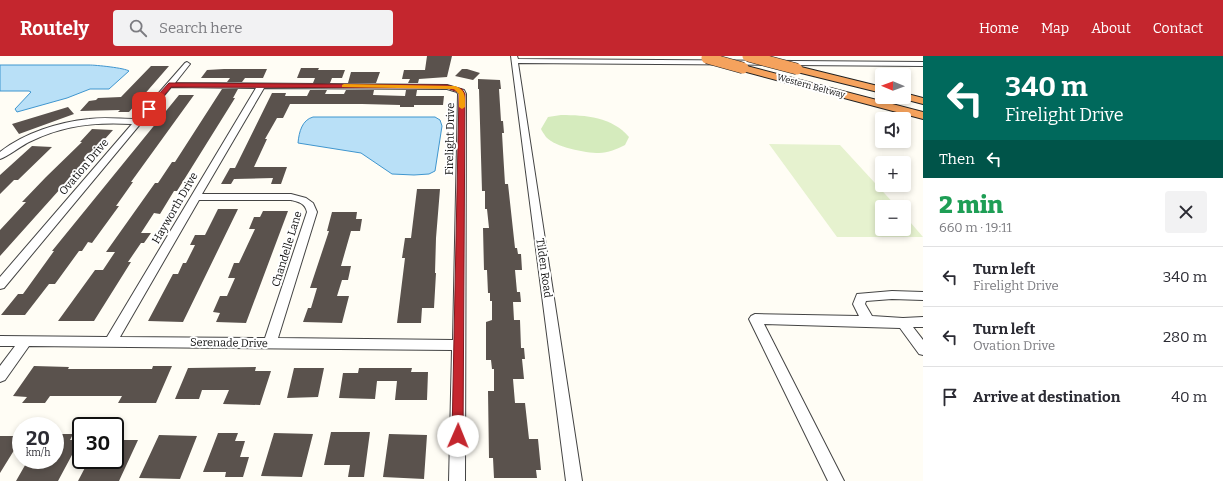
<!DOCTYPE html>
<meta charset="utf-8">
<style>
body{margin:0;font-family:Bitter,serif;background:#f2f2f3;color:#2b2b33;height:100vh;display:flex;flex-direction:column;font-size:15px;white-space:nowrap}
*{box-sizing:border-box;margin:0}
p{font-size:13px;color:#7c7c81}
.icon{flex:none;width:22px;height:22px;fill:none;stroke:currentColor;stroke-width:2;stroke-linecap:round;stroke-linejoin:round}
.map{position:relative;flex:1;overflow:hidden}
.details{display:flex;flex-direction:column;background:#fff;width:300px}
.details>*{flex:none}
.banner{background:#00695c;color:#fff;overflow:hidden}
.needle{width:26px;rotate:271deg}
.tools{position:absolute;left:875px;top:12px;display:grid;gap:8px}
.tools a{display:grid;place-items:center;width:36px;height:36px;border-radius:4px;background:#fff;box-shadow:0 2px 6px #0003;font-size:20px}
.speed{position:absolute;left:12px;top:361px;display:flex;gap:8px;font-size:20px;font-weight:700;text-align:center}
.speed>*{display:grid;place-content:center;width:52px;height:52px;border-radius:50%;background:#fff;box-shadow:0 2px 6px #0003;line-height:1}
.speed small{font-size:10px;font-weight:400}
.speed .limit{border:2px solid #111;border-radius:6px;background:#fff;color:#111}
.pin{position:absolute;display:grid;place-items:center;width:34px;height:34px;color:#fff;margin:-17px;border-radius:8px;box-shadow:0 2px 6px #0006}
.me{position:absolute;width:44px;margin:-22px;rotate:1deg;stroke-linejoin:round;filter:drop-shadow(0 0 3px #0008)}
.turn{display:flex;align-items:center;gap:14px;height:84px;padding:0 16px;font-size:18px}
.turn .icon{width:52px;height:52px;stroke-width:2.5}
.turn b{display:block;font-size:28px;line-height:34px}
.then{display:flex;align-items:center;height:38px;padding:0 16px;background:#0003;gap:8px;font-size:15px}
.round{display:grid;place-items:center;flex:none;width:42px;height:42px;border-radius:4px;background:#f2f2f3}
.overview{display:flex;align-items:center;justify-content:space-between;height:68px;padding:0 16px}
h1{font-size:24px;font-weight:800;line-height:30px;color:#1e9e55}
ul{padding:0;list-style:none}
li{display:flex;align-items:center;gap:12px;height:60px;padding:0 16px;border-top:1px solid #e1e1e2}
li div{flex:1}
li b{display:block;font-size:15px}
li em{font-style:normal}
header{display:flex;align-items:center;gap:24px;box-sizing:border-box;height:56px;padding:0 20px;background:#c4262e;color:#fff}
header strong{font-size:19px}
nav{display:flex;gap:22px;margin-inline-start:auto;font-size:14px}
.search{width:280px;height:36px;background:#f2f2f3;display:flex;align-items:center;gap:10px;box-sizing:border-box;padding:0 14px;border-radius:4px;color:#7c7c81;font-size:15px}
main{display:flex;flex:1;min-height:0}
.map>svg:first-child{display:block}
.green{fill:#d5ebbd}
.pitch{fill:#e6f2cf}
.water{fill:#b9e0f7;stroke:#3f96cf}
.building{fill:#5a524d}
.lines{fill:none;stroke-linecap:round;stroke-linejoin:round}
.minor-casing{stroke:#444;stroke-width:2}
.highway-casing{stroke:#222;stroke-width:2}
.minor{fill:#fff;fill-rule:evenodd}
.highway{fill:#f5a25d;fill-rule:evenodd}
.highway-bridge-casing{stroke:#222;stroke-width:12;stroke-linecap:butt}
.highway-bridge{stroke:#f5a25d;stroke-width:11}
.route{fill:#c4262e;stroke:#7f191e}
.slow{fill:#f59e0b}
.labels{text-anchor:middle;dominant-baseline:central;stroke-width:4;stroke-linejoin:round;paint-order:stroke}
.far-street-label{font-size:9px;fill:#111;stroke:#fff}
.street-label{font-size:11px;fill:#111;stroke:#fff}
</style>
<header>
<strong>Routely</strong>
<div class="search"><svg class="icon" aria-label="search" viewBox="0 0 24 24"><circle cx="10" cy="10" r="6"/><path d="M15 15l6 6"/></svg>Search here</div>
<nav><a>Home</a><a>Map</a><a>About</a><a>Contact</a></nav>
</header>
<main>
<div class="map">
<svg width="923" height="425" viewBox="0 0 923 425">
<rect width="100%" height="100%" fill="#fffdf5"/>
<path class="green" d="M561,59C586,59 612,61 629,81L625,89C617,93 608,97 599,97C585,97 555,91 546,81C544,78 542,75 541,73L548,61Z"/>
<path class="pitch" d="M769,88L840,89L897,151H882V173H904V159L923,181H837Z"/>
<path class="water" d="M0,9H89C96,9 125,12 129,15L109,33H90L67,42L17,56L15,53L31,36L29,35H0Z
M313,61H435L440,64L442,70L435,115L429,118L414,119L392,118L361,97L298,87C299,76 302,64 313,61Z"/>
<path class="building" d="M427,0H452L447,21L419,23L418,27H408L410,23H402L404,14H425Z
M151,10H169L129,56H118L120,54L80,55L89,45L96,44L98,42L121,41Z
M301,12H319L318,14H345L342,22H332L330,27H313L315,22H297Z
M224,13H267L263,22H245L242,26H227L230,22H201L207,14Z
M462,13H467L480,17L473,24L455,20Z
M351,16H380L376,27H348Z
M478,23L500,24L501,33H499L501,65H503L504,77H502L503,95L505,128H508L515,192H517L518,198H521L522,214H515L517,236H520L521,246H513L514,264H520L521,292H524L525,303H522L524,323H513L515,347H525L529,383H538L541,414H536L537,422H494L493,402H489L488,335H494V313H492L491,304H486V266L492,264V245H490V237H488L487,214H484L483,172H489L487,153H485V135H482L479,33H478Z
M222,33H238L233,42H235L177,135H174L160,158L154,157L141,177H151L144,187H141L128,206H131L94,265H58L95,214H103L115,196H106L155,127H158L172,106H175Z
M310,34H327L325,38H344L346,34H374L373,39L405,40L406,34H417L416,40H444L443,49H414V51H400V49L362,48H290L283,62H277L265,83H267L254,111H287L281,128H271L273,122L234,123L231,128H221L230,112H235L272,37H286L285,40H307Z
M179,39H194L131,126H133L116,150H119L92,187L88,186L82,195H79L55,228H49L25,259H1L18,238H23L54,195H52Z
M68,51L74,58L19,78L12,68Z
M92,73L113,74L0,200V174L26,146H22L46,121L82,86H80Z
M32,90L52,91L18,124H14L0,138V119Z
M417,133H440L436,182L435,217H436L434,252H422L421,267H397L405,202H402L405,182H411Z
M218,153H238L183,266L148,265L173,218H178L183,207H186L195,189H190L195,179H205Z
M263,155H288L246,267L216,266L220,257L213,256L220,240H227L235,222H228L234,207H239L255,173H249L254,161H260Z
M332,156H357L356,163H362L360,175H351L341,210H351L348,224H342L337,240H349L342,267L303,266L308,252H311L317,232H310L329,175H327Z
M34,310L69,311L68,313H152L153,310H172L156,347H118L122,340H50L45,347H22L27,341L13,340Z
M256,311L255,315H271L260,349L223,348L229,334H202L199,343H175L188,312Z
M294,312H324L318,341L287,342Z
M359,312H412L411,316H428L427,344H395L397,325H377L375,343L339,342L343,317H358Z
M331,376H370L364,421H348L350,409H324Z
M218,377H238L235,385H245L240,401H249L243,421H225L226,416H203Z
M274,377L313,378L302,421L261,420Z
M57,378H73L70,384H80L58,425H16L28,404H55V382Z
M389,378L427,379L424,423L383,421Z
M159,379L197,380L180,423L139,422Z
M0,380H21V383L0,417Z
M115,384H138L119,425H78L89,404H115Z"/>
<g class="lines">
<g class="minor-casing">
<path id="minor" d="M511,0H517L518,3L923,6V10L518,7L582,425H566Z
M187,6L190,8L175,27L447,29L464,34L466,38L465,425H449L452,294L29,290L5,324L0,326V310L15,290H0V280L107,281L256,32L171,31L4,232L0,233V221L132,68C94,66 64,69 29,86C21,90 7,101 0,103V96C24,77 59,66 89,63C105,61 120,63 136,63L185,7ZM264,32L447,33L457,36L458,38L453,284L278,282L317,156L313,147L306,142L291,138H202ZM199,144H291C299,146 305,147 307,156L265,282L120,281Z
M892,235L923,236V244L892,243L866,245L865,248L872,260L903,262L923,261V271H913L923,284V299L919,298L900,272L764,268L844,425H828L749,263L751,260L755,258L859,260L853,248L857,238Z"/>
</g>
<g class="highway-casing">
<path id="highway" d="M743,9L923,56V63L739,14L738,12Z
M797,10L882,31V37L793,15L792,13L793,11Z
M904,37L923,42V48L900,42L899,41H904Z"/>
</g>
<use href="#minor" class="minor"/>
<use href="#highway" class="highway"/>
<g class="highway-bridge-casing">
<path id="highway-bridge" d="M748,0L797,13
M707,2L743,12"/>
</g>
<use href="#highway-bridge" class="highway-bridge"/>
</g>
<path class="route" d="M169,27L447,29L462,33L465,38L463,380L462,384L458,385L453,384L452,380L459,38L458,36L447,32L171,31L151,55H146V52Z"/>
<path class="slow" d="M344,28L455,30C466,34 465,40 465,51L462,53L459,51V38L454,33L342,31V29Z"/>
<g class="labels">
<g class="far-street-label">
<text transform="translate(811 30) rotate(15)">Western Beltway</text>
</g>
<g class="street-label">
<text transform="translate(450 83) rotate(-89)">Firelight Drive</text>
<text transform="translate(84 111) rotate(-50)">Ovation Drive</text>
<text transform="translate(175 152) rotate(-60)">Hayworth Drive</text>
<text transform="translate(287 193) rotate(-73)">Chandelle Lane</text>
<text transform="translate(544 212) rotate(82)">Tilden Road</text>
<text transform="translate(229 287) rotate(1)">Serenade Drive</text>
</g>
</g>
</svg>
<div class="tools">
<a><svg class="needle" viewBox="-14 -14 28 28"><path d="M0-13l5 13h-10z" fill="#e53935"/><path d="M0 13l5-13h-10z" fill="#7c7c81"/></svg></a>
<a><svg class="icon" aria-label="sound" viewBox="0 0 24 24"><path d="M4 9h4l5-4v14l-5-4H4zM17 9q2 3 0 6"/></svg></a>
<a>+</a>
<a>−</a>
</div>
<div class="speed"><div>20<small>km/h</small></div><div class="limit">30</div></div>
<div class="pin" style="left:149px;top:53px;background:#d93025"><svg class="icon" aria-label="arrive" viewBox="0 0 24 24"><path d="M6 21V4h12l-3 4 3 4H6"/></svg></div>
<svg class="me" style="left:458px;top:380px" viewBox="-20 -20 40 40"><circle r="19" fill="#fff"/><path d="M0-13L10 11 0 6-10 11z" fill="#c4262e"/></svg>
</div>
<section class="details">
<div class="banner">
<div class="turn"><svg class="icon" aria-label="left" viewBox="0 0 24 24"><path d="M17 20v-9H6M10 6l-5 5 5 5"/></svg><div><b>340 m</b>Firelight Drive</div></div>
<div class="then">Then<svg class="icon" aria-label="left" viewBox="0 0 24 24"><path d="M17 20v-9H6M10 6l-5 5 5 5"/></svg></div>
</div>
<div class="overview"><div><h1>2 min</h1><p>660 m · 19:11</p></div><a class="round"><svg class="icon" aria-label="close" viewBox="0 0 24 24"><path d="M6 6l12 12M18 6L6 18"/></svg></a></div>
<ul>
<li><svg class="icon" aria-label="left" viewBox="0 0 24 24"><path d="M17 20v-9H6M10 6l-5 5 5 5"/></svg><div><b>Turn left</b><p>Firelight Drive</p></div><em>340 m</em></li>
<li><svg class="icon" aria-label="left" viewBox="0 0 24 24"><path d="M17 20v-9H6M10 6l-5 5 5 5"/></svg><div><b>Turn left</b><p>Ovation Drive</p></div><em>280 m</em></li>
<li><svg class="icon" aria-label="arrive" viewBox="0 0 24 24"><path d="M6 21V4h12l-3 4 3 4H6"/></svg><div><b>Arrive at destination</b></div><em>40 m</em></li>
</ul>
</section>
</main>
